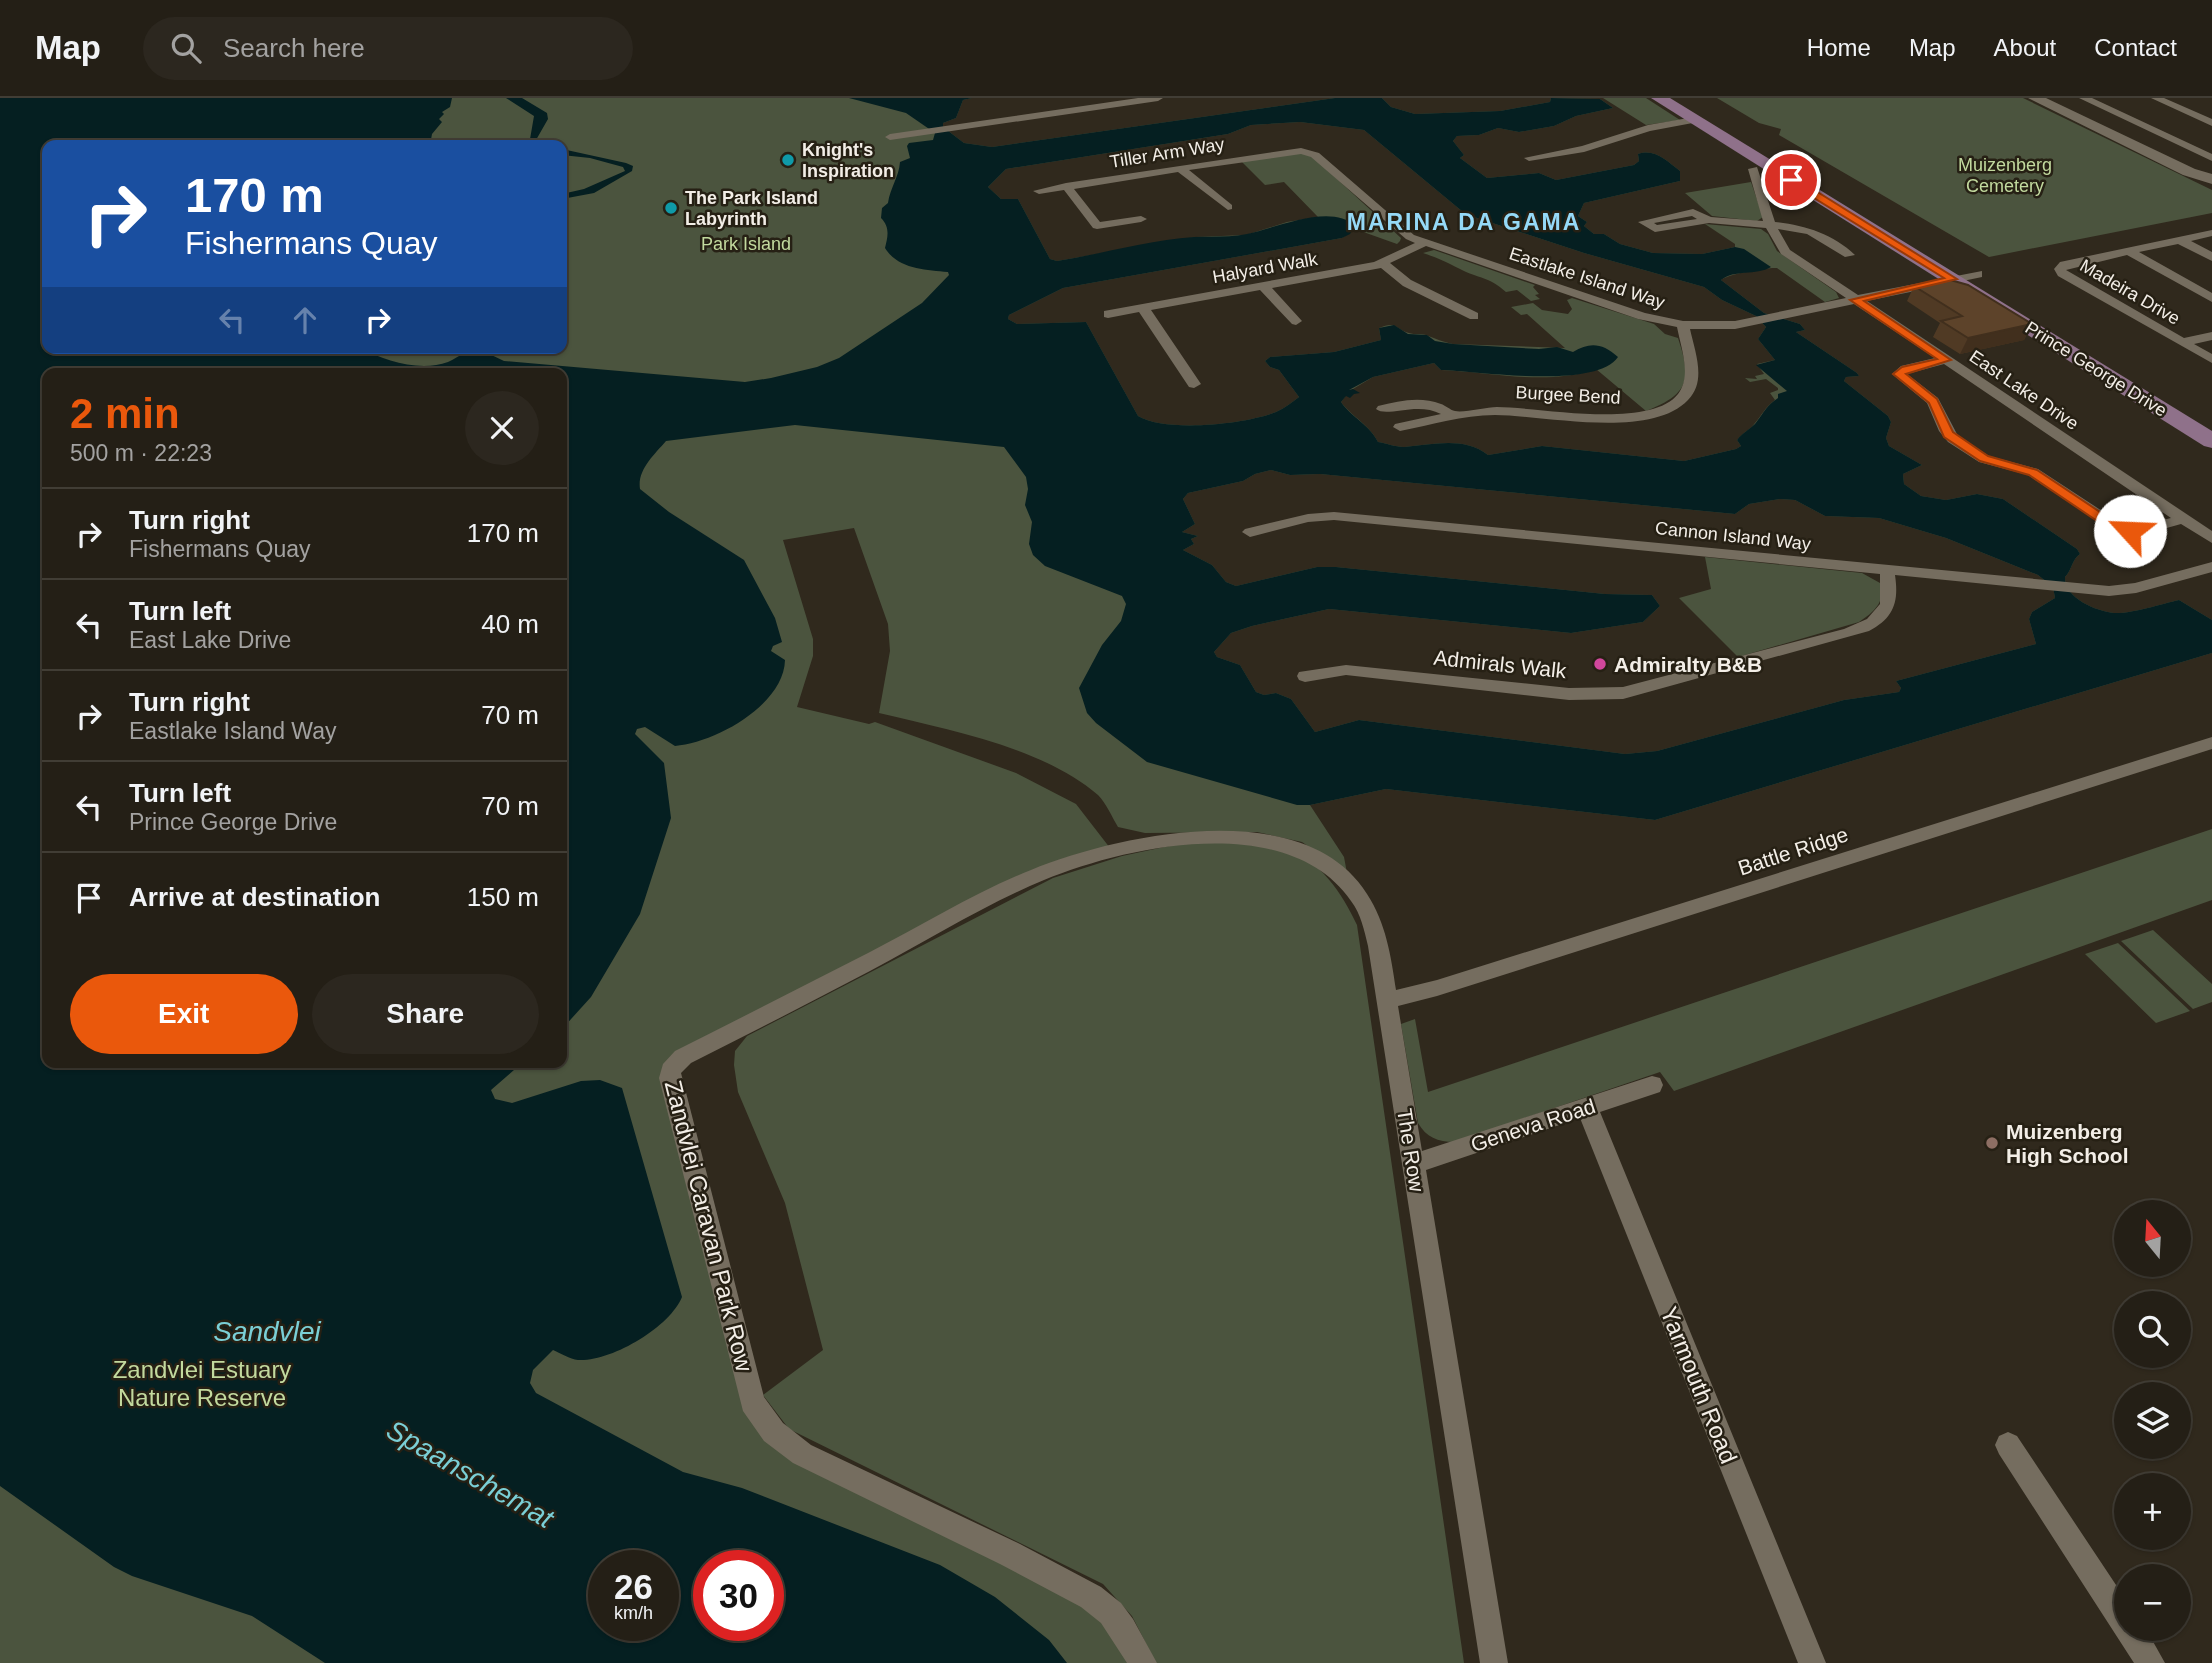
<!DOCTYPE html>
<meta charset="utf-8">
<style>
body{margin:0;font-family:Helvetica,sans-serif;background:#2c271f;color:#f1f3f6;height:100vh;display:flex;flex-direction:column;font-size:26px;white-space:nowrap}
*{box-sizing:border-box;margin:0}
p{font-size:23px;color:#a3a2a1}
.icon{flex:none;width:38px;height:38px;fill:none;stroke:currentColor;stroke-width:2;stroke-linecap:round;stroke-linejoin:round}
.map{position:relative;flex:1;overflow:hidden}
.side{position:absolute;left:42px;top:270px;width:525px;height:700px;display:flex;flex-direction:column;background:#241f16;border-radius:14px;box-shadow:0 2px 5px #0004,0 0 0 2px #413d35}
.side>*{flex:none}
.top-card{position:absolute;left:42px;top:42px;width:525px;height:214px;border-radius:14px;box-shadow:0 2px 5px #0004,0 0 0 2px #413d35;background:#1a4fa0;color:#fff;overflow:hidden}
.needle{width:46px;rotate:342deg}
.buttons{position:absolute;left:2114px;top:1102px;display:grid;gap:14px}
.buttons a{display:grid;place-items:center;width:77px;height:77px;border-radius:50%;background:#241f16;box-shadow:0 2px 5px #0004,0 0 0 2px #413d35;font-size:35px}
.speed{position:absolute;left:588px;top:1452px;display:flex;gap:14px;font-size:35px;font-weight:700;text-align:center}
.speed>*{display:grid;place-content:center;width:91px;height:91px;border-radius:50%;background:#241f16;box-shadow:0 2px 5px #0004,0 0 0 2px #413d35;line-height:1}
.speed small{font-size:18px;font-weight:400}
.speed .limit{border:10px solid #d22;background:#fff;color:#111}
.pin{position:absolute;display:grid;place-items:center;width:60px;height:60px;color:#fff;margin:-30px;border:4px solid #fff;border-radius:50%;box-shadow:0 2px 7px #0007}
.me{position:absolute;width:77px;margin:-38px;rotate:295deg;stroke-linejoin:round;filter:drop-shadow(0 0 5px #0008)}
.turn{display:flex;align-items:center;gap:24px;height:147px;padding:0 28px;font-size:32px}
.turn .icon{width:91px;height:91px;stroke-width:2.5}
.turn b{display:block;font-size:49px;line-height:60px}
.lanes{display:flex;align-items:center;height:66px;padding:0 28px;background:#0003;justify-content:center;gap:35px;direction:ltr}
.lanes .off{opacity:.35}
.round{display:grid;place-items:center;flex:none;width:74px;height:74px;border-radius:37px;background:#2c271f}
.summary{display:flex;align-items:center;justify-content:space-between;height:119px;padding:0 28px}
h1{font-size:42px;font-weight:700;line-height:52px;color:#ea580c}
.cta{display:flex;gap:14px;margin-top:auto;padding:14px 28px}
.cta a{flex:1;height:80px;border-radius:42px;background:#ea580c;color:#fff;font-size:28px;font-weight:700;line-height:80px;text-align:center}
.cta a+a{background:#2c271f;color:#f1f3f6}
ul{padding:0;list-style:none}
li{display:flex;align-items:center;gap:21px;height:91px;padding:0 28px;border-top:2px solid #413d35}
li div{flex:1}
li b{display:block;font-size:26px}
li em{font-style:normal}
header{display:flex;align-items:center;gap:42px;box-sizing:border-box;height:98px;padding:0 35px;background:#241f16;border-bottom:2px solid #413d35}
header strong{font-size:33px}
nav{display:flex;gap:38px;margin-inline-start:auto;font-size:24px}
.search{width:490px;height:63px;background:#2c271f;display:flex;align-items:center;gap:18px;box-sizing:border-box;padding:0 24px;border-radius:38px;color:#a3a2a1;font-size:26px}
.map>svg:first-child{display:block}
.green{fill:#4b543e;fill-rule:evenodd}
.water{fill:#051f21;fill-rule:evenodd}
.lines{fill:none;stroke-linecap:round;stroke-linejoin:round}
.street{fill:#756d5f;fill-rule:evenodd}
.secondary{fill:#756d5f;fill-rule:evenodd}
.primary{fill:#8f718a;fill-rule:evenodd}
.wall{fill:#503a24}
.shaded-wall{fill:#412f1d}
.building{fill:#5d432a;stroke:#412f1d;stroke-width:2}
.route{fill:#ea580c;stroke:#983908;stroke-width:2}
.culture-dot{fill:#0f9aa8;stroke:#262014;stroke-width:2.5}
.hotel-dot{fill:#d1479c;stroke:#262014;stroke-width:2.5}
.education-dot{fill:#8d6e63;stroke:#262014;stroke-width:2.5}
.labels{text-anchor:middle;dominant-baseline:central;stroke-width:5;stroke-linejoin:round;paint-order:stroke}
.far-poi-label{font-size:18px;font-weight:bold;fill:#f3eee7;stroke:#262014;text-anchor:start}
.far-street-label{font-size:18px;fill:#f3eee7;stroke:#262014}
.far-park-label{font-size:18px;fill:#c2d99e;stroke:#262014}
.street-label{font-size:21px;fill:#f3eee7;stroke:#262014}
.poi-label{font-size:21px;font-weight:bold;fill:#f3eee7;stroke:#262014;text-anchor:start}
.far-district-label{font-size:23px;font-weight:bold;letter-spacing:2px;fill:#95d9f7;stroke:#262014}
.near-street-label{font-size:24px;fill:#f3eee7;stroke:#262014}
.near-park-label{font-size:24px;fill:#c2d99e;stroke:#262014}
.near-water-label{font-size:28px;font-style:italic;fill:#7acfd6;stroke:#262014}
</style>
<header>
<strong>Map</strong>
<div class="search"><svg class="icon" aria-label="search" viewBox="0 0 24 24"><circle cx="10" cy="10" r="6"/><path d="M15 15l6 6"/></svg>Search here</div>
<nav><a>Home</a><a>Map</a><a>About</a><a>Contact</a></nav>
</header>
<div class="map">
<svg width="2212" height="1565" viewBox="0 0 2212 1565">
<rect width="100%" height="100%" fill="#30291d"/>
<path class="green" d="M0,0H972L963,2L956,20L943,25V29L964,45L992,49L1335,0H1382L1391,9L1415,16L1500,13L1550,4L1551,0L1600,1L1613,10L1576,18L1554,28L1519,34L1498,30L1479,37L1457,38L1453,43L1464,57L1460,60L1487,80L1539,75L1556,82L1634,67L1639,63L1638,56C1655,50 1667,63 1680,73V83L1584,105L1578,118L1587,124L1584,128L1594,136H1604L1620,146L1653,155L1702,156L1735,149V146L1705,126L1761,131L1768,136L1777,153L1836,194L1839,200L1825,204L1777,170C1769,169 1727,176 1721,182L1764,215L1800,226L1805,232L1796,234L1857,275L1859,278L1846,279L1844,283L1888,318L1891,324L1886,340L1889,348L1922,367L1903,376L1904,386L1921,398L1946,402L1977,396L2003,401L2077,451L2080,456C2072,461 2072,472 2065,479C2064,500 2096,513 2114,515C2131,516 2161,506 2179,502L2212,522V555L1655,722L1386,691L1310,707L1344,759L1347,775L1302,744L1257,734L1145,735L1118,729C1112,719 1106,705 1098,697C1042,649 949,632 879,615L890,553L888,526L854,430L783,442L813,541V558L797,609L869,626L875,624L1016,675L1076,706L1110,750L1046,771L674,958L771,1336L1083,1494L1140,1565H0ZM1300,24L1364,32L1463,114L1477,120L1584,155L1704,189L1722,202L1756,218L1766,229L1758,241L1775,262L1757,266L1764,276L1755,278L1757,281L1745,280L1750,284L1766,281L1778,290V292L1770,295L1775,302C1765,309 1762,317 1755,325C1750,332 1742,335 1737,342L1741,348L1736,351L1684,363L1542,348L1488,357C1463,338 1433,347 1404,349C1395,349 1386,345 1378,344C1369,326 1353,320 1341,304L1345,299L1343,297L1373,279L1434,265L1441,272C1491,274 1547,288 1596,271L1646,313C1689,296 1692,282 1678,240L1665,236L1654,226L1572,200L1567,202L1572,211L1568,216L1542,212L1533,205L1511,209L1521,217L1527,216L1565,250L1453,246C1443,244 1436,241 1426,237C1421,235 1415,237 1409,235C1396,232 1397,222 1379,230L1381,242L1334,254L1270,259L1265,263L1270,269L1279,272L1299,299C1292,304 1285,310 1276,314C1247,326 1166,335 1138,318L1086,224L1017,226L1008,221L1009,217L1063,190L1342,140L1355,131L1397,146L1400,143L1401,140L1312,58L1304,55L1241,63L1265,87L1284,84L1318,119L1287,124L1246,137L1196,139L1057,163L1050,161L1018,101H1001L988,89L1006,71L1228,36L1251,27ZM47,47H562V250H47ZM47,275H562V964H47ZM1271,372L1290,377L1320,376L1735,416L1749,406L1780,401L1795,402L1825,418L1879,420L1946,440L2038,477L2053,489L2055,500L2032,514L2029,521L2036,546L1896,583L1901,590L1899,594L1844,602L1657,653L1625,656L1359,622L1315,634L1291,601L1276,595L1264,597L1256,594L1240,567L1217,559L1214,554L1231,535L1252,528L1329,511L1571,535L1643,524L1660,508L1652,497L1605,496L1336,469H1317L1236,488L1226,484L1212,467L1183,452L1194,446L1191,441L1198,438L1182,434L1195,426L1183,401L1188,395L1243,383L1255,376ZM604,1468H663V1528H604ZM709,1468H768V1528H709Z
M1603,0H1646L1680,22L1646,27Z
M1717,0H2023L2212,92V115L1989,159L1779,37L1781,31L1759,25Z
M1751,84L1763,119L1757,123L1712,118L1685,95Z
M1434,152L1535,187L1533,189L1539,196L1535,197L1540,201L1531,203L1517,192L1506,194C1488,178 1479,181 1460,171C1446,164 1438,160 1423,155Z
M1705,459L1862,475L1880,485C1887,503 1873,515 1859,524L1738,559L1679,500L1711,491Z
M2212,731V802L1674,993L1660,974L1454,1044C1438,1044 1426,1039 1418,1025L1401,926L1415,921L1428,994Z
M1240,744C1254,746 1270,746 1283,750C1320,761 1342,795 1357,827L1464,1565H1156L1132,1518L1103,1486L789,1331L763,1297L823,1252L785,1105L738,994L734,967L735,953L747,938L1053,780L1122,758L1183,745Z
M2153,832L2212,886V904L2193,911L2121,843Z
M2118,845L2190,913L2156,925L2085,856Z"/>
<path class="water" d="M0,0H452L450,9L442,14L444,16L439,21L442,24L432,36L430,47H47V250H360C385,263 420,274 448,264C461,258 468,250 484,250L483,253L504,263L745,284L771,280L817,269L839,260L922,205L949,177L948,174C925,172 898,171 885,150C888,138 890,129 881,120L882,110L888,105C890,90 899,79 900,64L910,60L907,48L909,45L933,42L935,35L906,15L849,0H972L963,2L956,20L943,25V29L964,45L992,49L1335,0H1382L1391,9L1415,16L1500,13L1550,4L1551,0L1600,1L1613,10L1576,18L1554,28L1519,34L1498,30L1479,37L1457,38L1453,43L1464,57L1460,60L1487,80L1539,75L1556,82L1634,67L1639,63L1638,56C1655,50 1667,63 1680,73V83L1584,105L1578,118L1587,124L1584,128L1594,136H1604L1620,146L1653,155L1702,156L1735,149L1744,151L1771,169C1756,178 1734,171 1721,182L1764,215L1800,226L1805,232L1796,234L1857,275L1859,278L1846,279L1844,283L1888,318L1891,324L1886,340L1889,348L1922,367L1903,376L1904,386L1921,398L1946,402L1977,396L2003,401L2077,451L2080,456C2072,461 2072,472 2065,479C2064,500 2096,513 2114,515C2131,516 2161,506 2179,502L2212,522V555L1655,722L1386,691L1310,707H1297L1147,664L1096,625L1087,615L1079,590L1102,547L1121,523L1126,506L1122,498L1045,468L1033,457L1029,446L1032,424L1025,407L1028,391L1026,379L1004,349L795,327L666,343C654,357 637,372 640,391L669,414L744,462L775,520L782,544L773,548L771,553L785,562C784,607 715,645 675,648L645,629L637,631L635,636L664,665L671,720L640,816L591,899L562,931V275H47V964H523L491,992L495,1001L512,1005L581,983L600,982L622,990L682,1199C670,1229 611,1264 578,1262C570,1261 560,1255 553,1252L533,1272L530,1285L536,1295L683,1374L742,1390L940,1467L995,1499L1049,1542L1067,1565H325L252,1518L132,1478L114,1469L0,1388ZM1300,24L1364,32L1463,114L1477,120L1584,155L1704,189L1722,202L1756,218L1766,229L1758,241L1775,262L1756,267L1787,293L1778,296V300C1765,309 1764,315 1755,326C1749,332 1742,335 1737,342L1741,348L1736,351L1684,363L1542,348L1488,357C1463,338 1433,347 1404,349C1395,349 1386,345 1378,344C1369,326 1352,320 1341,304L1346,298L1350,300L1354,296L1360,295L1353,291L1349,292L1373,279L1434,265L1441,272C1478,273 1595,292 1618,259C1602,245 1590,244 1573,254L1557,249L1539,251L1453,246L1435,243L1427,237L1408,236L1394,227L1379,230L1381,242L1334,254L1270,259L1265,263L1270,269L1279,272L1299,299C1292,304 1285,310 1276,314C1247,326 1166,335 1138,318L1086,224L1017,226L1008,221L1009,217L1063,190L1342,140L1350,136L1355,128C1331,104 1274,131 1247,136C1229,140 1211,138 1194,139C1148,142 1102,156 1057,163L1050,161L1018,101H1001L988,89L1006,71L1228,36L1251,27ZM1271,372L1290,377L1320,376L1735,416L1749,406L1780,401L1795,402L1825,418L1879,420L1946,440L2038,477L2053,489L2055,500L2032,514L2029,521L2036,546L1896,583L1901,590L1899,594L1844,602L1657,653L1625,656L1359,622L1315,634L1291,601L1276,595L1264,597L1256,594L1240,567L1217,559L1214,554L1231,535L1252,528L1329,511L1571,535L1643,524L1660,508L1652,497L1605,496L1336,469H1317L1236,488L1226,484L1212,467L1183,452L1194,446L1191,441L1198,438L1182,434L1195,426L1183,401L1188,395L1243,383L1255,376ZM604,1468H663V1528H604ZM709,1468H768V1528H709Z
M506,0H522L547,15L548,21L536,42L549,47H529L534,18Z
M562,51L626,65L633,68L632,73L594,95L562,101V96L584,91L625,73L623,69L590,60L562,57Z"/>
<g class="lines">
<path class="street" d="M1138,0H1163L1158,3L890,42L885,39L890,36Z
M2079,0H2092L2212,56V63Z
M2151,0H2164L2212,21V28Z
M1694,19L1698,20V24L1650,33L1584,54L1529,63L1524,60L1582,48L1648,27Z
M1301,50L1319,55L1414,137L1645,215L1683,223H1735L1846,200L1781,156L1766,130L1709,125L1655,134L1638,124L1693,111L1711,119L1763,123L1748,71L1757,69L1775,124C1804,127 1833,136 1855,157L1845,159L1807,136L1778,131L1790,152L1858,197L1982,173V179L1867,203L2212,433V445L2181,426L2138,438L2113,433L2028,377L1979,364L1948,344L1939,333L1927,305L1892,276L1901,268L1935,260L1854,206L1735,231H1690C1695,254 1707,283 1688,302C1650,342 1544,317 1495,317C1462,317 1432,327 1400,333L1393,329L1395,326L1441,316C1417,303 1387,320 1376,311L1378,308C1399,303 1420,298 1441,306C1445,307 1450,312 1455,313C1464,315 1486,309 1497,309C1538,309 1650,332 1678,296C1692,278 1681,250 1677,229L1638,221L1426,148L1390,165L1411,182L1478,215V221H1470L1403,188L1381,170L1272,190L1302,223L1296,227L1292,226L1260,192L1151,212L1201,286L1194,290L1189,289L1139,214L1108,220L1104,219V213L1374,164L1415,145L1406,141L1311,59L1301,56L1189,72L1232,107V111L1228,112L1178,74L1074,91L1100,124L1141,118L1147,121L1141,124L1097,131L1093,130L1064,92L1039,96L1033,93L1066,85ZM1692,118L1697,121L1657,127L1654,125ZM1944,266L2171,420L2138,428L2122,426L2038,371L1989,358L1958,338L1938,300L1907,276Z
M2212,132V138L2191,143L2212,154V163L2178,146L2139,154L2212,195V204L2127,157L2066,172L2184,240L2212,234V242L2194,246L2212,256V265L2058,178L2054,171L2060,164Z
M1334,414L2109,488L2135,485L2212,464V474L2136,495L2109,498L1895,477C1899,504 1894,520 1869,533L1623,601L1569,602L1346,577L1305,584L1299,582L1297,578L1299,574L1346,567L1569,590L1623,589L1844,531L1867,521L1880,506V476L1334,422L1308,424L1250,439L1242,434L1245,431L1308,416Z
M2212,639V651L1437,898L1398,908L1422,1053L1652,978L1660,980L1663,987L1660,994L1600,1014L1826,1565H1798L1580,1020L1426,1072L1508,1565H1480L1368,848C1364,832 1361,816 1351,803C1289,713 1129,747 1044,782C984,807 928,842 870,873C811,904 751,935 691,965L681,975L764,1299L783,1325L811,1347L1020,1446L1101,1489L1121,1505L1133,1521L1157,1565H1127L1101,1525L1081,1509L1000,1466L793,1365L764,1343L743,1313L659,980L663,966L675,953C741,920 805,887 870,854C923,827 975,794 1031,772C1119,736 1305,696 1367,796C1386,825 1391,858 1396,892L1437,882Z
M2008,1334L2017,1338L2126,1502V1531H2146L2165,1565H2134L1999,1356L1995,1347L1999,1338Z"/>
<path class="secondary" d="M2028,0H2046L2195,71L2212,76V86L2183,77Z"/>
<path class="primary" d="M1651,0H1670L2212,333V350L2204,348Z"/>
</g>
<path class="wall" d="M1914,188L2032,226L2024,242L1960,256L1933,239L1940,225L1907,203Z"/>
<path class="shaded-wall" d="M2032,226L2024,242L1960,256L1968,240Z"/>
<path class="building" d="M1947,181L1968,187L2032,226L1968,240L1941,223L1962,218L1914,188Z"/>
<path class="route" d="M1788,80H1795L1957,181L1864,203L1951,262L1906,276L1937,301L1953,334L1988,358L2037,372L2115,424L2135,431V436L2130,437L2106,429L2029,377L1980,363L1944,339L1929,305L1893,276L1902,269L1937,261L1850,202L1944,180L1788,84Z"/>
<g class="culture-dot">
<circle cx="788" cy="62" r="7"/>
<circle cx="671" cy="110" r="7"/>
</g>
<circle class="hotel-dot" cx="1600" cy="566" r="7"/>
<circle class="education-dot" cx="1992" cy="1045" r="7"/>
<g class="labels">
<g class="far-poi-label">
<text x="802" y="52">Knight's<tspan x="802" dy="21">Inspiration</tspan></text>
<text x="685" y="100">The Park Island<tspan x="685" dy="21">Labyrinth</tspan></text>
</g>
<g class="far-street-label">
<text transform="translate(1167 55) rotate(-9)">Tiller Arm Way</text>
<text transform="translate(1265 170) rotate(-10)">Halyard Walk</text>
<text transform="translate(1587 180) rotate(18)">Eastlake Island Way</text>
<text transform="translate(2130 194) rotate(30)">Madeira Drive</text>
<text transform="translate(2096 271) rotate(32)">Prince George Drive</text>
<text transform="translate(2024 292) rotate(34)">East Lake Drive</text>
<text transform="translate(1568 297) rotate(3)">Burgee Bend</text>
<text transform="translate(1733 438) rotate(6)">Cannon Island Way</text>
</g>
<g class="far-park-label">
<text x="2005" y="67">Muizenberg<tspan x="2005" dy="21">Cemetery</tspan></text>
<text x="746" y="146">Park Island</text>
</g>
<g class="street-label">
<text transform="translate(1500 566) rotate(6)">Admirals Walk</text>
<text transform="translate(1793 753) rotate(-18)">Battle Ridge</text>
<text transform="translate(1533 1027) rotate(-18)">Geneva Road</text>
<text transform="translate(1411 1052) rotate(81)">The Row</text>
</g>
<g class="poi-label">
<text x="1614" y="566">Admiralty B&amp;B</text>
<text x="2006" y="1033">Muizenberg<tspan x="2006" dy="24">High School</tspan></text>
</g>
<g class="far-district-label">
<text x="1464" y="124">MARINA DA GAMA</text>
</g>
<g class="near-street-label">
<text transform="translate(709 1128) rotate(76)">Zandvlei Caravan Park Row</text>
<text transform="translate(1699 1287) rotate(68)">Yarmouth Road</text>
</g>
<g class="near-park-label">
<text x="202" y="1271">Zandvlei Estuary<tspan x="202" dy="28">Nature Reserve</tspan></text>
</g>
<g class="near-water-label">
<text x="267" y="1233">Sandvlei</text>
<text transform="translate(470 1376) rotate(30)">Spaanschemat</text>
</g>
</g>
</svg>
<div class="buttons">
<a><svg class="needle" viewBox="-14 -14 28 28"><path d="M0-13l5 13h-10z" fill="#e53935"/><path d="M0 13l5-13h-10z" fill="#a3a2a1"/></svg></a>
<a><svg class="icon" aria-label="search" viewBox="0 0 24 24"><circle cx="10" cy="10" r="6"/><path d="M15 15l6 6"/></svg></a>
<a><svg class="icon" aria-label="layers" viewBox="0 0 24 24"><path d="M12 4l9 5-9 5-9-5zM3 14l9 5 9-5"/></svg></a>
<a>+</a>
<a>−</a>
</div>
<div class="speed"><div>26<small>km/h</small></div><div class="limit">30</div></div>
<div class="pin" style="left:1791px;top:82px;background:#d93025"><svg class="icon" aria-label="arrive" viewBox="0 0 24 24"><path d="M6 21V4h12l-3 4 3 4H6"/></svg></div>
<svg class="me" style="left:2130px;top:433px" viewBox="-20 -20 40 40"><circle r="19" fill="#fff"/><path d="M0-13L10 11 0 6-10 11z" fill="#ea580c"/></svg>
<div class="top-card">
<div class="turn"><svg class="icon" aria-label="right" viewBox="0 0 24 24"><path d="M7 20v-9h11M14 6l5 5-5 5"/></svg><div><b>170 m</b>Fishermans Quay</div></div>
<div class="lanes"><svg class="icon off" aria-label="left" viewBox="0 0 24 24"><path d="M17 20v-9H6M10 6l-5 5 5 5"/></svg><svg class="icon off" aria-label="ahead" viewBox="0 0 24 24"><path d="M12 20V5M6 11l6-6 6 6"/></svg><svg class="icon" aria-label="right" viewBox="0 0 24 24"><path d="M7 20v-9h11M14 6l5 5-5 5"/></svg></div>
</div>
<section class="side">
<div class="summary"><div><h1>2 min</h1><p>500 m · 22:23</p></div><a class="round"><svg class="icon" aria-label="close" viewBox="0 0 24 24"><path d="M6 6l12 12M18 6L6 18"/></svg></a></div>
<ul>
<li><svg class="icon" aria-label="right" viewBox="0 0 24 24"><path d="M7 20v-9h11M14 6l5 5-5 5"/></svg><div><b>Turn right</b><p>Fishermans Quay</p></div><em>170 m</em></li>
<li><svg class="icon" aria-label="left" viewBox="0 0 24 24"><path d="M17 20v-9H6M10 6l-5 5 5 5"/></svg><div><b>Turn left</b><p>East Lake Drive</p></div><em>40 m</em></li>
<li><svg class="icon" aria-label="right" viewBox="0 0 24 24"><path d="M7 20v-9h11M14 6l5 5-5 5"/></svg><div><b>Turn right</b><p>Eastlake Island Way</p></div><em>70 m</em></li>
<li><svg class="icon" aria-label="left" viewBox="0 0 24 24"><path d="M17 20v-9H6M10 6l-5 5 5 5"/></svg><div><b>Turn left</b><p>Prince George Drive</p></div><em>70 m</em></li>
<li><svg class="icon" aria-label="arrive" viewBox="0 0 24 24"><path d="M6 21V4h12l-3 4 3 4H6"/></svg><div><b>Arrive at destination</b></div><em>150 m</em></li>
</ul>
<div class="cta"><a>Exit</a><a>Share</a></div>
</section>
</div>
